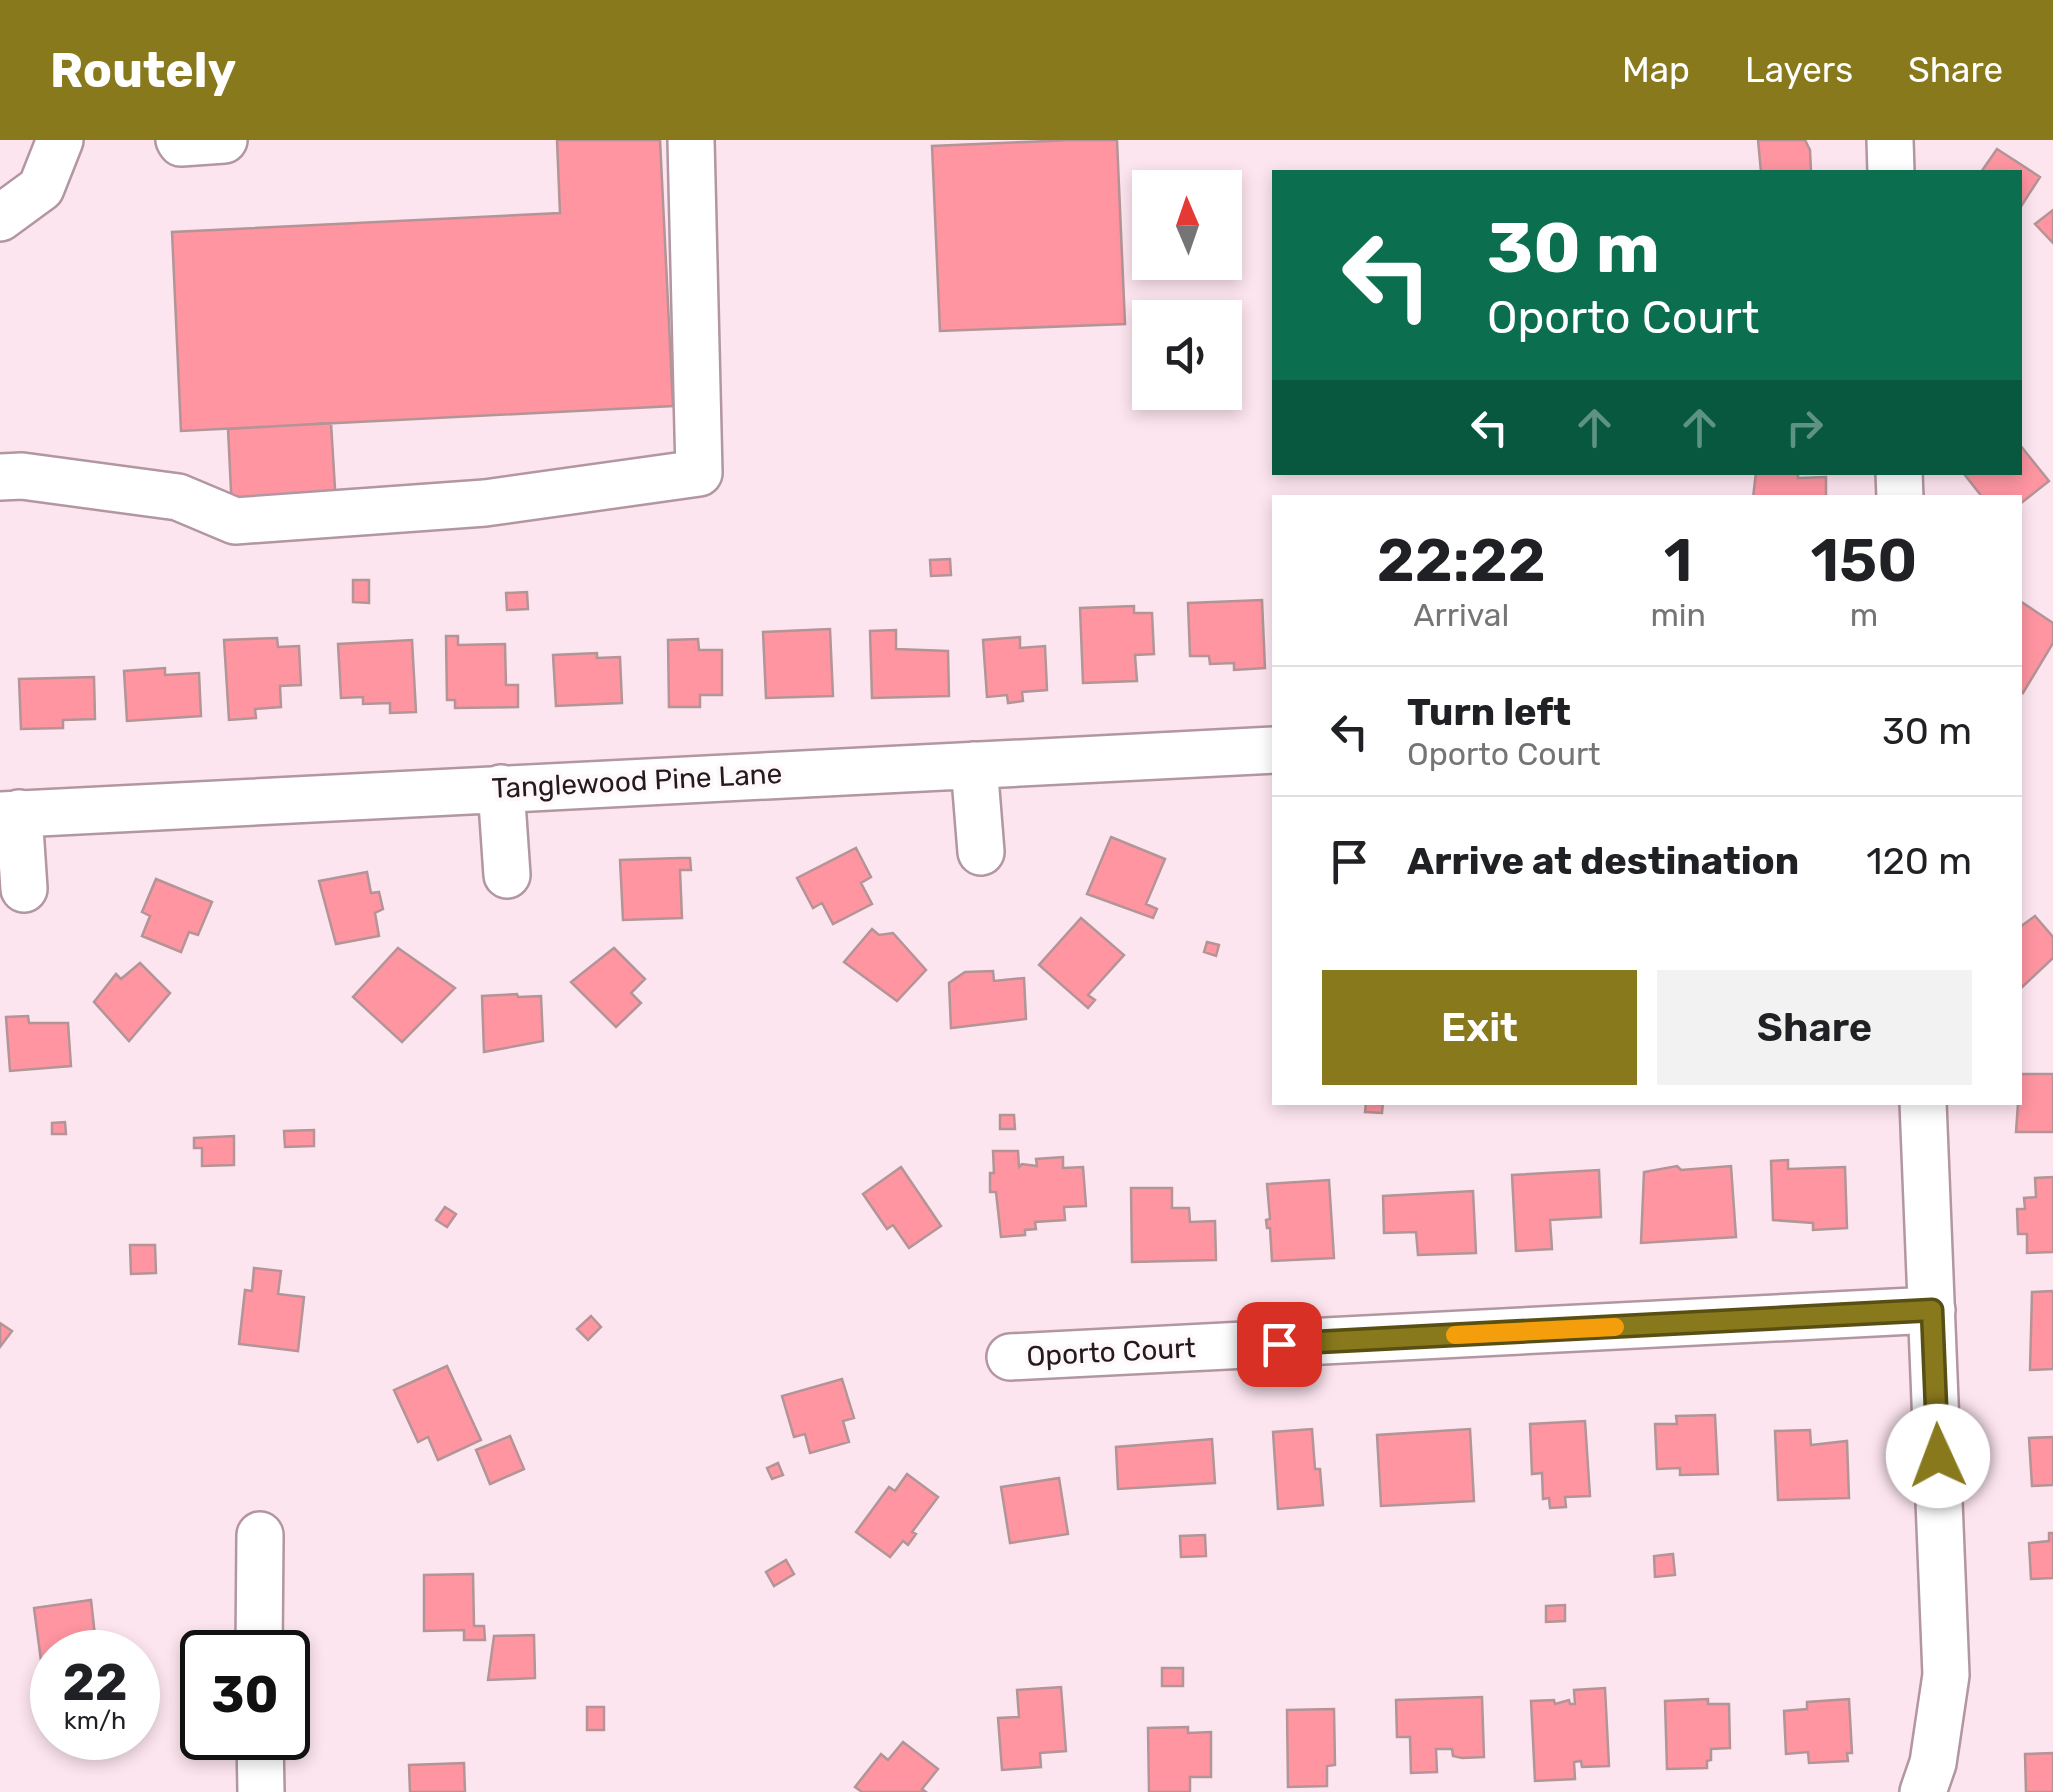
<!DOCTYPE html>
<style>
body{margin:0;font-family:Rubik,sans-serif;background:#f2f2f2;color:#202124;height:100vh;display:flex;flex-direction:column;font-size:38px;white-space:nowrap}
*{box-sizing:border-box;margin:0}
p{font-size:32px;color:#757577}
.icon{flex:none;width:55px;height:55px;fill:none;stroke:currentColor;stroke-width:2;stroke-linecap:round;stroke-linejoin:round}
.map{position:relative;flex:1;overflow:hidden}
.panel{position:absolute;left:1272px;top:355px;width:750px;height:610px;display:flex;flex-direction:column;background:#fff;border-radius:0px;box-shadow:0 5px 15px #0003}
.panel>*{flex:none}
.banner{position:absolute;left:1272px;top:30px;width:750px;height:305px;border-radius:0px;box-shadow:0 5px 15px #0003;background:#0b6e4f;color:#fff;overflow:hidden}
.needle{width:65px;rotate:358deg}
.tools{position:absolute;left:1132px;top:30px;display:grid;gap:20px}
.tools a{display:grid;place-items:center;width:110px;height:110px;border-radius:0px;background:#fff;box-shadow:0 5px 15px #0003;font-size:50px}
.speed{position:absolute;left:30px;top:1490px;display:flex;gap:20px;font-size:50px;font-weight:700;text-align:center}
.speed>*{display:grid;place-content:center;width:130px;height:130px;border-radius:50%;background:#fff;box-shadow:0 5px 15px #0003;line-height:1}
.speed small{font-size:25px;font-weight:400}
.speed .limit{border:5px solid #111;border-radius:15px;background:#fff;color:#111}
.pin{position:absolute;display:grid;place-items:center;width:85px;height:85px;color:#fff;margin:-42px;border-radius:20px;box-shadow:0 5px 15px #0006}
.me{position:absolute;width:110px;margin:-55px;rotate:358deg;stroke-linejoin:round;filter:drop-shadow(0 0 8px #0008)}
.turn{display:flex;align-items:center;gap:35px;height:210px;padding:0 50px;font-size:45px}
.turn .icon{width:130px;height:130px;stroke-width:2.5}
.turn b{display:block;font-size:70px;line-height:85px}
.lanes{display:flex;align-items:center;height:95px;padding:0 50px;background:#0003;justify-content:center;gap:50px;direction:ltr}
.lanes .off{opacity:.35}
.eta{display:flex;justify-content:space-evenly;align-items:center;height:170px;text-align:center}
.eta b{font-size:60px;font-weight:600;line-height:70px}
.button{display:flex;gap:20px;margin-top:auto;padding:20px 50px}
.button a{flex:1;height:115px;border-radius:0px;background:#89791d;color:#fff;font-size:40px;font-weight:600;line-height:115px;text-align:center}
.button a+a{background:#f2f2f2;color:#202124}
ul{padding:0;list-style:none}
li{display:flex;align-items:center;gap:30px;height:130px;padding:0 50px;border-top:2px solid #e0e0e0}
li div{flex:1}
li b{display:block;font-size:38px}
li em{font-style:normal}
header{display:flex;align-items:center;gap:60px;box-sizing:border-box;height:140px;padding:0 50px;background:#89791d;color:#fff}
header strong{font-size:48px}
nav{display:flex;gap:55px;margin-inline-start:auto;font-size:35px}
.map>svg:first-child{display:block}
.building{fill:#fe95a1;stroke:#b39497;stroke-width:2.5}
.lines{fill:none;stroke-linecap:round;stroke-linejoin:round}
.minor-casing{stroke:#b296a1;stroke-width:50}
.minor{stroke:#fff;stroke-width:45}
.route-casing{stroke:#594f13;stroke-width:25}
.route{stroke:#89791d;stroke-width:18}
.slow{stroke:#f59e0b;stroke-width:18}
.labels{text-anchor:middle;dominant-baseline:central;stroke-width:8;stroke-linejoin:round;paint-order:stroke}
.street-label{font-size:28px;fill:#241a1e;stroke:#fef8fa}
</style>
<header>
<strong>Routely</strong>
<nav><a>Map</a><a>Layers</a><a>Share</a></nav>
</header>
<div class="map">
<svg width="2053" height="1652" viewBox="0 0 2053 1652">
<rect width="100%" height="100%" fill="#fde5ef"/>
<path class="building" d="M557,0H660L673,266L181,291L172,92L560,73Z
M1071,0H1117L1125,184L940,191L932,6Z
M1758,0H1805L1810,10L1811,32H1761Z
M1997,9L2040,37L2020,68V32H1981Z
M2053,70V103L2035,84Z
M331,283L336,365L232,371L228,289Z
M2020,305L2049,341L2020,364V358H1983L1964,334L2020,332Z
M1756,332H1798V338L1826,337V358H1753Z
M950,419L951,435L931,436L930,420Z
M353,440H369V463L353,462Z
M527,452L528,469L507,470L506,453Z
M1262,460L1265,528L1234,530V523L1210,524L1209,516H1190L1188,463Z
M2020,461L2053,483V503L2023,553L2020,550Z
M1134,466V473H1152L1154,514L1135,515L1137,541L1083,543L1080,468Z
M830,489L833,556L766,558L763,492Z
M896,490V509L948,511L949,556L872,558L870,491Z
M446,496H458V505L505,504L506,545H518V567L455,568V560H447Z
M1020,497V508L1045,506L1047,550L1022,552L1023,561L1008,563L1007,555L987,557L983,500Z
M277,498L278,507L299,506L301,545L280,546L281,567L255,569L256,578L229,580L224,500Z
M698,499L699,510H722V555H700V567H669L668,500Z
M412,500L416,572L390,573V563L363,564V557L341,558L338,504Z
M597,513V518L620,517L622,563L556,566L553,515Z
M165,528V535L199,533L201,576L127,581L124,531Z
M94,537L95,579L63,580V588L21,589L19,539Z
M1111,697L1165,719L1146,764L1157,769L1153,778L1087,754Z
M856,708L871,737L861,743L872,764L833,784L822,763L813,768L797,738Z
M680,718H690L691,730H680L682,778L623,780L620,720Z
M367,732L371,753L379,752L383,769L375,773L379,796L336,804L319,741Z
M156,739L212,762L198,795L189,792L181,812L142,796L150,776L142,772Z
M2035,776L2053,797V818L2020,849V787Z
M1081,778L1124,815L1088,855L1095,860L1088,868L1039,825Z
M872,789L879,795L893,793L926,830L897,861L844,822Z
M1207,802L1219,805L1216,816L1204,812Z
M398,808L455,848L402,902L353,857Z
M614,808L645,839L631,853L641,863L616,887L571,842Z
M140,823L170,853L129,901L94,862L116,834L121,839Z
M993,831L994,841L1024,838L1026,879L951,888L949,843L965,832Z
M517,854L518,857L541,856L543,901L484,912L482,856Z
M28,876L29,883H68L71,926L10,931L6,877Z
M2020,934H2053V992H2016Z
M1366,962H1383L1382,973L1365,972Z
M1000,975H1014L1015,989H1000Z
M65,982L66,994H52V983Z
M314,990V1006L285,1007L284,991Z
M234,996V1025L202,1026V1008H194V998Z
M993,1011H1018L1019,1027L1022,1024L1037,1026L1036,1019L1063,1017V1028L1083,1027L1086,1066L1064,1067L1065,1080L1035,1082L1036,1089L1025,1090V1095L1001,1097L996,1052H990V1033H994Z
M1788,1020V1029L1845,1027L1847,1088L1813,1090V1083L1773,1080L1771,1021Z
M1677,1026L1681,1030L1731,1026L1736,1097L1641,1103L1644,1032Z
M901,1027L941,1086L909,1108L893,1085L887,1089L863,1054Z
M1599,1030L1601,1077L1550,1080L1552,1109L1516,1111L1512,1035Z
M2053,1037V1112L2027,1113V1094H2018L2017,1069H2025L2024,1058L2036,1057L2035,1038Z
M1329,1040L1334,1118L1272,1121L1270,1088H1267L1266,1080L1270,1079L1267,1044Z
M1131,1048H1172V1068H1189L1190,1082L1215,1081L1216,1120L1132,1122Z
M1473,1051L1476,1113L1418,1115L1416,1092L1384,1093L1383,1056Z
M445,1067L456,1074L447,1087L436,1080Z
M130,1105H155L156,1133L131,1134Z
M254,1128L281,1131L278,1154L304,1157L298,1211L239,1204L245,1150L252,1151Z
M2053,1151V1229L2030,1230L2032,1152Z
M591,1176L601,1187L588,1200L577,1189Z
M0,1183L12,1191L0,1207Z
M447,1226L481,1300L438,1320L428,1297L418,1302L394,1250Z
M842,1239L854,1278L843,1281L849,1302L810,1313L805,1294L794,1297L782,1256Z
M1715,1275L1718,1334L1680,1335V1328L1657,1329L1655,1284H1677L1676,1276Z
M1585,1281L1590,1356L1565,1357L1566,1367L1550,1368L1549,1358L1543,1359L1542,1333L1532,1334L1530,1284Z
M1312,1289L1315,1329H1320L1323,1365L1278,1369L1273,1292Z
M1470,1289L1474,1361L1381,1366L1377,1295Z
M1810,1290L1811,1305L1847,1301L1849,1358L1778,1360L1775,1291Z
M510,1296L524,1329L490,1344L476,1310Z
M2053,1297V1345L2032,1346L2029,1298Z
M1212,1299L1215,1343L1118,1349L1116,1307Z
M778,1323L783,1335L772,1339L767,1328Z
M907,1334L938,1357L912,1392L916,1394L908,1405L903,1401L890,1417L856,1392L889,1347L895,1351Z
M1059,1338L1068,1394L1010,1403L1001,1347Z
M2049,1393H2053V1438L2031,1439L2029,1403L2049,1401Z
M1205,1395L1206,1416L1181,1417L1180,1396Z
M1673,1414L1675,1435L1655,1437L1654,1416Z
M786,1420L794,1434L774,1446L766,1432Z
M473,1434L474,1486H484L485,1500H464V1490L424,1491V1435Z
M91,1460L96,1505L83,1507V1512H52V1576L39,1578L37,1559L46,1558L34,1468Z
M1565,1465V1481L1546,1482V1466Z
M534,1495L535,1538L488,1540L494,1496Z
M1162,1528H1183V1546H1162Z
M1061,1547L1066,1611L1040,1613L1041,1627L1002,1630L998,1578L1019,1577L1017,1550Z
M1605,1548L1609,1626L1582,1627L1581,1621L1574,1622L1575,1639L1535,1641L1531,1561L1554,1560L1555,1564L1569,1560L1570,1564H1575L1574,1550Z
M1482,1557L1484,1617L1462,1618L1453,1616L1452,1609H1436L1437,1632L1411,1633L1410,1597H1397L1396,1560Z
M1708,1559V1564H1729L1730,1608L1711,1609V1620L1707,1621V1628L1667,1629L1665,1561Z
M1849,1559L1852,1613H1847L1848,1621L1809,1623L1808,1612L1786,1614L1784,1571L1807,1569V1562Z
M587,1567H604V1590H587Z
M1334,1569L1335,1625L1327,1626V1646L1288,1647L1287,1570Z
M1188,1587V1593L1211,1592V1637H1190V1652H1149L1148,1588Z
M903,1602L938,1629L922,1649L926,1652H862L855,1647L881,1614L888,1620Z
M2053,1613V1652H2026L2025,1614Z
M464,1623L465,1652H410L409,1625Z"/>
<g class="lines">
<g class="minor-casing">
<path id="minor" d="M179,0L181,3L224,0
M1890,0L1891,32
M0,78L41,48L60,0
M1899,332L1900,358
M0,337L22,336L178,357L235,381L485,363L699,333L691,0
M974,625L981,712
M501,648L507,735
M19,673L24,749
M0,675L1275,610
M1010,1217L1932,1170
M259,1512L260,1395
M260,1598L261,1652
M1923,1652L1933,1623L1946,1535L1923,962"/>
</g>
<use href="#minor" class="minor"/>
</g>
<g class="lines">
<g class="route-casing">
<path id="route" d="M1279,1204L1932,1170L1938,1316"/>
</g>
<use href="#route" class="route"/>
<path class="slow" d="M1455,1195L1615,1187"/>
</g>
<g class="labels">
<g class="street-label">
<text transform="translate(637 641) rotate(-3)">Tanglewood Pine Lane</text>
<text transform="translate(1111 1212) rotate(-3)">Oporto Court</text>
</g>
</g>
</svg>
<div class="tools">
<a><svg class="needle" viewBox="-14 -14 28 28"><path d="M0-13l5 13h-10z" fill="#e53935"/><path d="M0 13l5-13h-10z" fill="#757577"/></svg></a>
<a><svg class="icon" aria-label="sound" viewBox="0 0 24 24"><path d="M4 9h4l5-4v14l-5-4H4zM17 9q2 3 0 6"/></svg></a>
</div>
<div class="speed"><div>22<small>km/h</small></div><div class="limit">30</div></div>
<div class="pin" style="left:1279px;top:1204px;background:#d93025"><svg class="icon" aria-label="arrive" viewBox="0 0 24 24"><path d="M6 21V4h12l-3 4 3 4H6"/></svg></div>
<svg class="me" style="left:1938px;top:1316px" viewBox="-20 -20 40 40"><circle r="19" fill="#fff"/><path d="M0-13L10 11 0 6-10 11z" fill="#89791d"/></svg>
<div class="banner">
<div class="turn"><svg class="icon" aria-label="left" viewBox="0 0 24 24"><path d="M17 20v-9H6M10 6l-5 5 5 5"/></svg><div><b>30 m</b>Oporto Court</div></div>
<div class="lanes"><svg class="icon" aria-label="left" viewBox="0 0 24 24"><path d="M17 20v-9H6M10 6l-5 5 5 5"/></svg><svg class="icon off" aria-label="ahead" viewBox="0 0 24 24"><path d="M12 20V5M6 11l6-6 6 6"/></svg><svg class="icon off" aria-label="ahead" viewBox="0 0 24 24"><path d="M12 20V5M6 11l6-6 6 6"/></svg><svg class="icon off" aria-label="right" viewBox="0 0 24 24"><path d="M7 20v-9h11M14 6l5 5-5 5"/></svg></div>
</div>
<section class="panel">
<div class="eta">
<div><b>22:22</b><p>Arrival</p></div>
<div><b>1</b><p>min</p></div>
<div><b>150</b><p>m</p></div>
</div>
<ul>
<li><svg class="icon" aria-label="left" viewBox="0 0 24 24"><path d="M17 20v-9H6M10 6l-5 5 5 5"/></svg><div><b>Turn left</b><p>Oporto Court</p></div><em>30 m</em></li>
<li><svg class="icon" aria-label="arrive" viewBox="0 0 24 24"><path d="M6 21V4h12l-3 4 3 4H6"/></svg><div><b>Arrive at destination</b></div><em>120 m</em></li>
</ul>
<div class="button"><a>Exit</a><a>Share</a></div>
</section>
</div>
